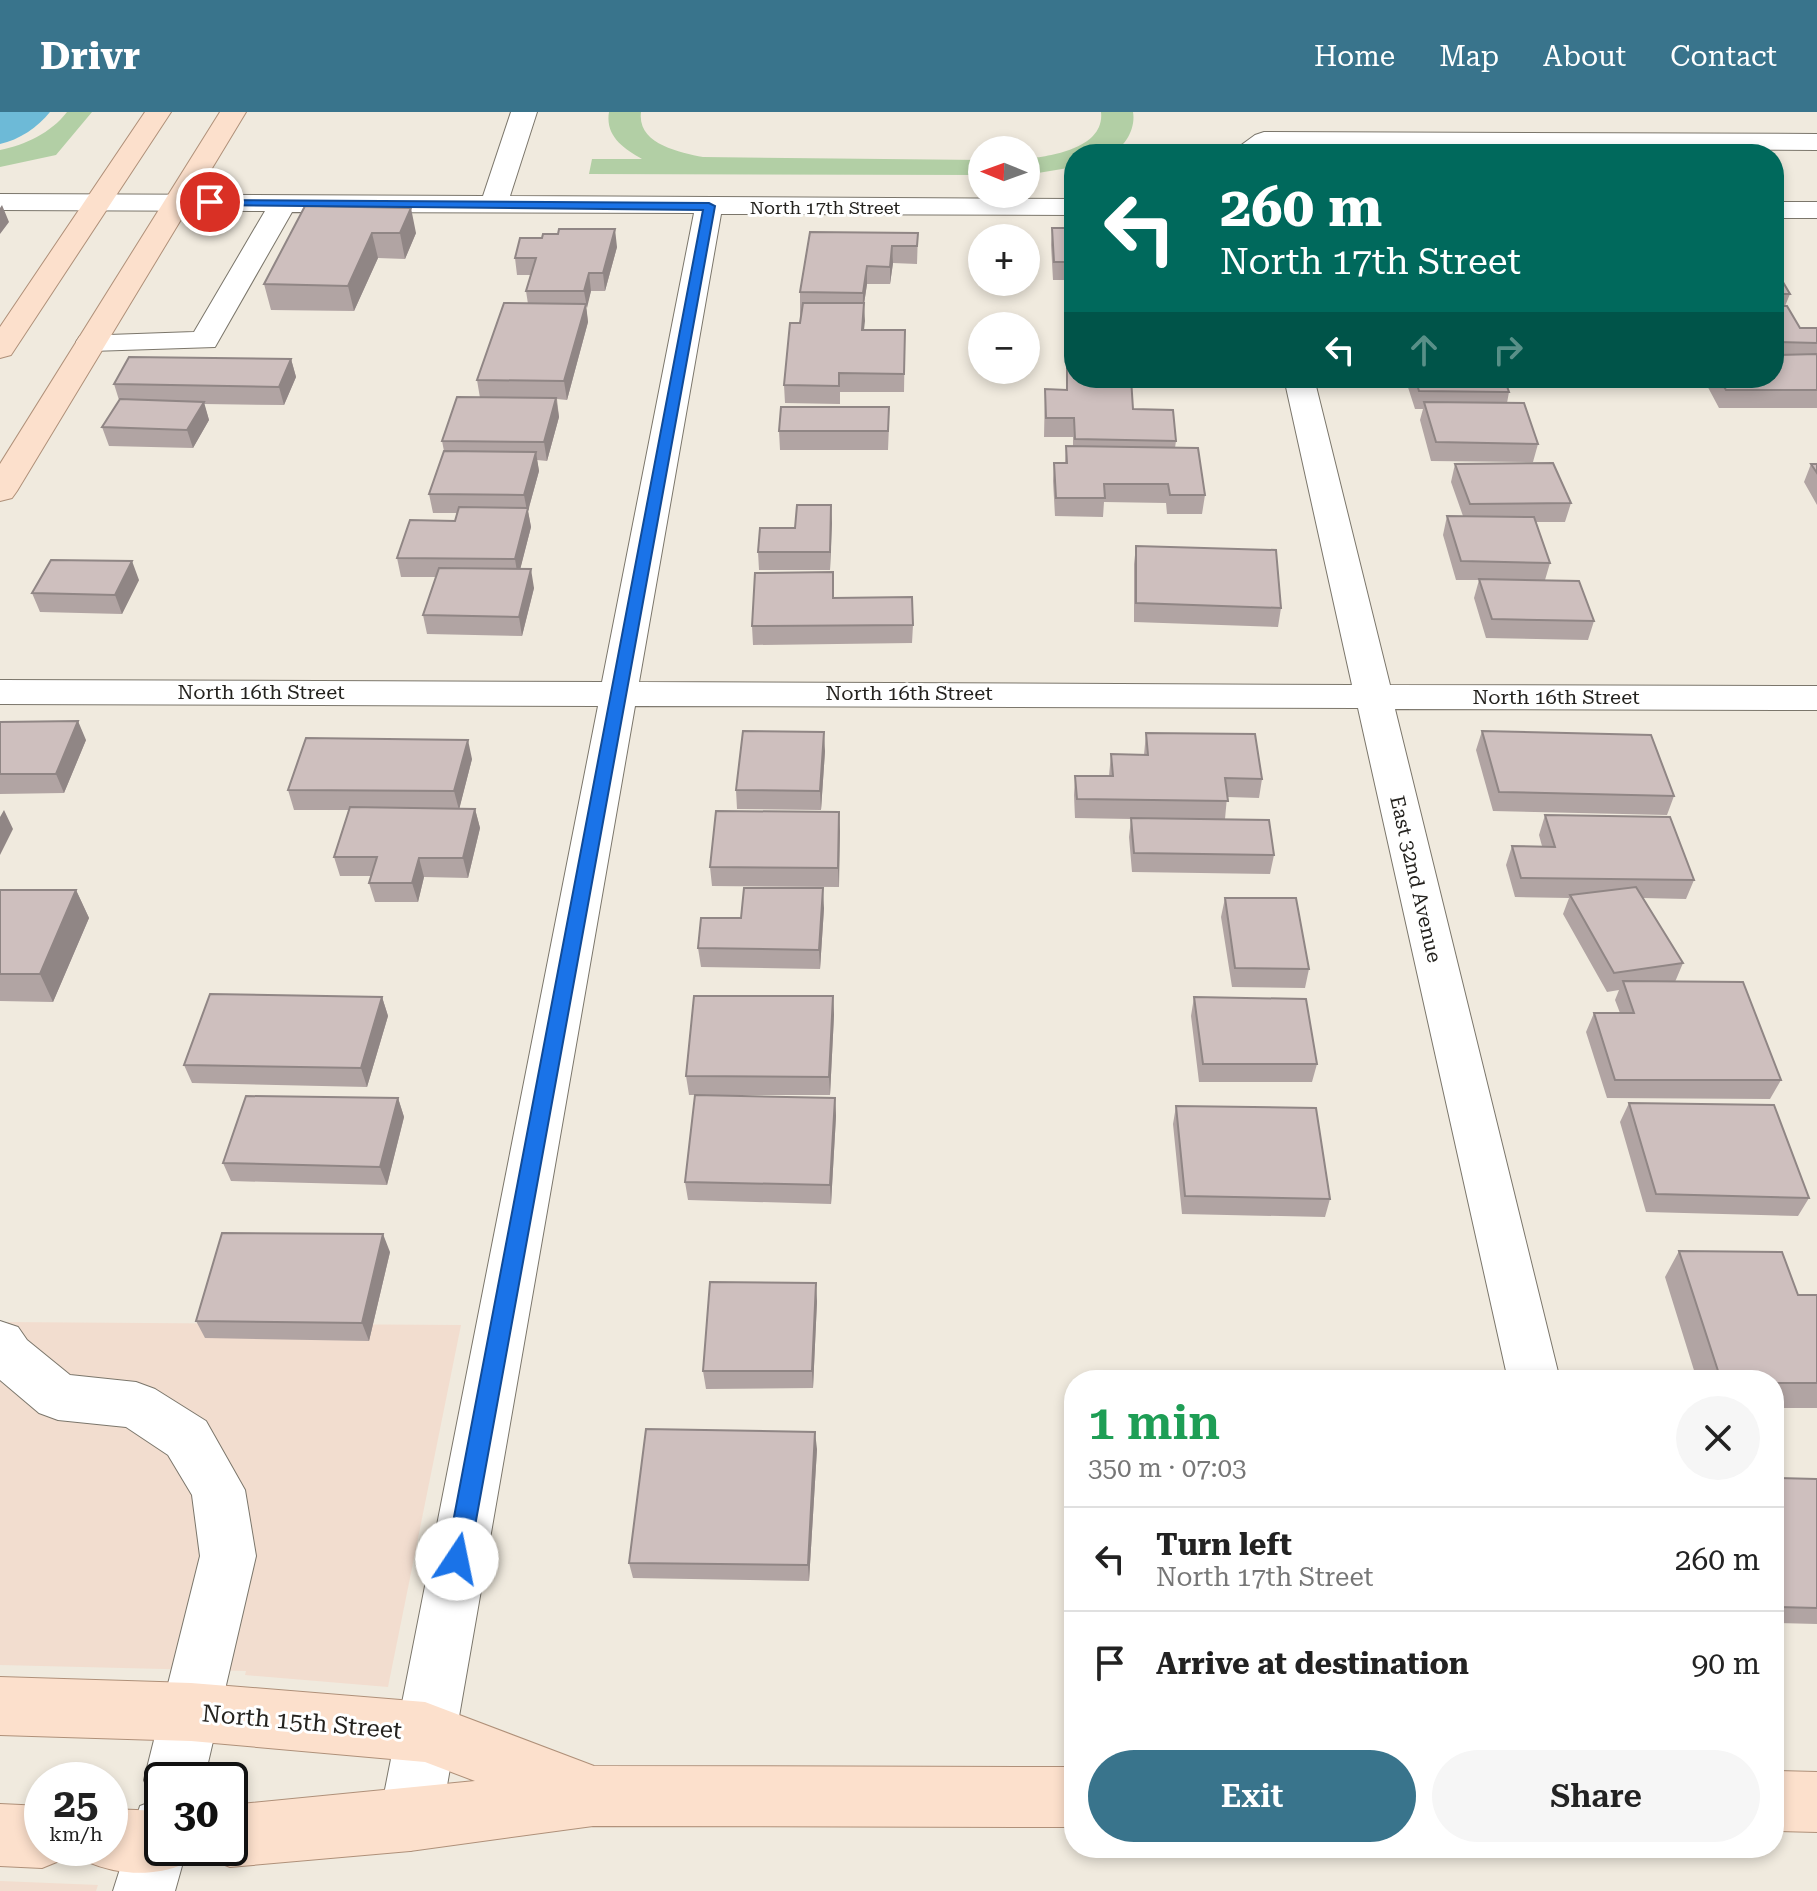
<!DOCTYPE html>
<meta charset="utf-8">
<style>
body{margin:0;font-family:"Roboto Serif",serif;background:#f6f6f6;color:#222;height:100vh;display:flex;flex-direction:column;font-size:30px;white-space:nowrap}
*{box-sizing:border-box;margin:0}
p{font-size:26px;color:#767676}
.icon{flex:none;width:44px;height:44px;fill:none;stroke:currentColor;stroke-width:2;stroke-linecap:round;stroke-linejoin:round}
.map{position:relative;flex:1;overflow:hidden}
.details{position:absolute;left:1064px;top:1258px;width:720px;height:488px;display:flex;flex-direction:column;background:#fff;border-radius:32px;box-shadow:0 4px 12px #0003}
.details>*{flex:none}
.top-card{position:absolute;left:1064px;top:32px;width:720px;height:244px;border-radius:32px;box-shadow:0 4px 12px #0003;background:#00695c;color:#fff;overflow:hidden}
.needle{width:52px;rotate:271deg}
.buttons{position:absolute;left:968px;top:24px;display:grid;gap:16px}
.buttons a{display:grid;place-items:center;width:72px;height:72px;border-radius:50%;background:#fff;box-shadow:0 4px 12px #0003;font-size:40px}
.speed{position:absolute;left:24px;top:1650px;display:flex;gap:16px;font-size:40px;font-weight:700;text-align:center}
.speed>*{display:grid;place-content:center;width:104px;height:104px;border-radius:50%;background:#fff;box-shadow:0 4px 12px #0003;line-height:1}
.speed small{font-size:20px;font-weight:400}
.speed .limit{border:4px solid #111;border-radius:12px;background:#fff;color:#111}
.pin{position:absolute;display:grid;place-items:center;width:68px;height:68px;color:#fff;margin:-34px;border:4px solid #fff;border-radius:50%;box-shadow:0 2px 8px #0007}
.me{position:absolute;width:88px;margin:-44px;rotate:11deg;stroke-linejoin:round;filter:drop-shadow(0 0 6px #0008)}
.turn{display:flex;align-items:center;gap:28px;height:168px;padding:0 24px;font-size:36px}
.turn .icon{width:104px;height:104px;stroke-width:2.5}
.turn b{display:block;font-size:56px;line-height:68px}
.lanes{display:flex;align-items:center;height:76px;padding:0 24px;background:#0003;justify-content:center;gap:40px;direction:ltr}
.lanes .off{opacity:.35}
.round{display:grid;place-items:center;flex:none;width:84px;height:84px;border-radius:42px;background:#f6f6f6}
.summary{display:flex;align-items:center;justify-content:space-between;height:136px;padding:0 24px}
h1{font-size:48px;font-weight:600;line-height:60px;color:#1e9e55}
.primary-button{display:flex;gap:16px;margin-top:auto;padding:16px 24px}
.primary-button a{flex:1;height:92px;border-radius:48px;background:#39748c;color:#fff;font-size:32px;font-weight:600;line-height:92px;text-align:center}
.primary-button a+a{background:#f6f6f6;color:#222}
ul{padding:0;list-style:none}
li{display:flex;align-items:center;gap:24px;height:104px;padding:0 24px;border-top:2px solid #e0e0e0}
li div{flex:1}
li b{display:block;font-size:30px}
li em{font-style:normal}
header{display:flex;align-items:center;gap:48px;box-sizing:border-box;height:112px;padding:0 40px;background:#39748c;color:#fff}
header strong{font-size:38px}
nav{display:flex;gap:44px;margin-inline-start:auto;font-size:28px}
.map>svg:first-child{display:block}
.commercial{fill:#f2ddcf}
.green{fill:#b2cfa5}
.water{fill:#6dbad7}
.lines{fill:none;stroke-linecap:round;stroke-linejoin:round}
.minor-casing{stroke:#7b766b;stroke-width:2}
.major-casing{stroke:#af9079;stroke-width:2}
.minor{fill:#fff;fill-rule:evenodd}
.major{fill:#fce0cc;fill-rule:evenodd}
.wall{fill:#b1a4a3}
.shaded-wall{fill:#908685}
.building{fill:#cebfbe;stroke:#908685;stroke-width:2}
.route{fill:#1a73e8;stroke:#114b97;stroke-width:2}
.labels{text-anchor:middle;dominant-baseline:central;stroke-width:6;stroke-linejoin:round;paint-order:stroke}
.far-street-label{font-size:18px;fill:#24221e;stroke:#fff}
.street-label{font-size:20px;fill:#24221e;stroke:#fff}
.near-street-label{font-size:24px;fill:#24221e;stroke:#fff}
</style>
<header>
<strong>Drivr</strong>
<nav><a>Home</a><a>Map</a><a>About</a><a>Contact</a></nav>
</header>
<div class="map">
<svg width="1817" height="1779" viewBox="0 0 1817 1779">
<rect width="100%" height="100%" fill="#f0eade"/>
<path class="commercial" d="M0,1210L461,1213L388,1575L245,1563L246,1559L0,1553Z
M0,1769L98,1773L96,1779H0Z"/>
<path class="green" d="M67,0H92L56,43L0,55V38C25,33 51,21 67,0Z
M609,0H641C637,32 679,40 703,45L982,48V63L589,62L592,47H642C623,36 605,24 609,0Z
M1101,0H1133C1136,16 1125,37 1108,42C1098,44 1084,42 1074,42V55L1026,63V47C1052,44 1105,36 1101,0Z"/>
<path class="water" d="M0,0H50C38,15 19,28 0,32Z"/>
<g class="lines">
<g class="minor-casing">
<path id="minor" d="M511,0H537L510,84L1074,87V103L721,102L639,570L1352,573L1284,266H1314L1390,573L1817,574V598L1395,597L1560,1268H1508L1358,596L635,594L441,1708L432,1730L410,1739L388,1730L379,1708L598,594L0,592V568L602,570L694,101L292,100L215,235L91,239L80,236L76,230L80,224L194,220L265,99L0,98V82L483,84Z
M1264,20L1817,22V38L1270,36L1260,42H1229L1255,23Z
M1774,90H1817V106H1774Z
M0,1209L18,1215L27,1228L70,1263L136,1270L155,1277L206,1309L245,1378L256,1444L204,1668H162V1736H187L175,1779H113L140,1694L153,1689L144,1668L200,1444L192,1383L168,1343L126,1315L58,1308L39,1301L0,1268Z"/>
</g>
<g class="major-casing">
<path id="major" d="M145,0H171L11,243L0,246V215Z
M220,0H246L17,379L12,386L0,389V352Z
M0,1565L191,1571L425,1590L594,1654L1074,1655V1715L593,1714L410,1739L230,1755L208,1746L204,1736H230V1693L475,1669L425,1650L191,1629L0,1623Z
M1774,1659L1817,1660V1720L1774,1719Z
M0,1692L42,1694V1736H68L64,1747L42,1756L0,1754Z
M110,1697L162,1699V1736H190L184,1752C153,1765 119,1763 88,1750L82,1736H110Z"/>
</g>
<use href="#minor" class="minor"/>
<use href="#major" class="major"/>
</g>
<path class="wall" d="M305,94L416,121L405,147L378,146L354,199L271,198L264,172Z
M1052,116H1074V168H1053L1051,133Z
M918,121L917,152L893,151L890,172H867L864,192V218H905L904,280H840V292L785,291L784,273L800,211V180Z
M617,135L605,179H591L586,196L588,210L567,288L557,287L559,305L547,349L537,348L539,359L528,399L531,415L520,457L534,476L522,524L427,522L423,503L436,465H401L397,446L455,409L457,401H433L429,382L444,339L442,329L480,286L477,268L528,192L526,179L531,163H517L515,146Z
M1774,155L1790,182L1785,194L1800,216H1817V296H1719L1703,266H1774Z
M1067,244L1133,297L1176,329L1175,336L1205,383L1202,402H1167L1166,391L1104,390L1103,405L1055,404L1053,369L1054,351H1065L1066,334H1073V325H1044L1045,277L1066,278Z
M291,247L296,265L284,293L204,292L209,308L193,336L109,334L102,315L119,288L114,272Z
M1405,266H1504L1509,280L1507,291L1538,332L1533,350L1431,349L1420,308L1423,297H1415Z
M889,313L888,338H780L779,319Z
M1455,352L1571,391L1565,410H1536L1550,451L1545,468L1594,509L1588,528L1486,526L1474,486L1479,468H1456L1443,423L1447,404H1463L1451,370Z
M1811,352H1817V393L1804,370Z
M831,393L830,458H759L758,440Z
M1136,434L1281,496L1278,515L1134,510V452Z
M139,468L122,502L40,500L32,481Z
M913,513L912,531L753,533L752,514Z
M0,610L86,628L64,681L0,682Z
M1482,619L1674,684L1667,703L1493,699L1476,638Z
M1146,621L1262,667L1259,686L1227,685L1225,707L1274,743L1270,762L1132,760L1129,725L1131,707L1075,706L1074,683L1075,664H1109L1111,642L1144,643Z
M825,639L821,698L737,697L736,678Z
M472,647L459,697H475L480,716L468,766L424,765L418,790H375L369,771L371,764H340L334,745L349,698H294L288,678Z
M839,700V775L712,774L710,755Z
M1545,703L1694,768L1686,787L1643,786L1683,851L1675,870L1781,968L1770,987L1607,986L1586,920L1594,901H1620L1615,888L1619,878L1607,880L1563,802L1569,786L1515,785L1506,753L1512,734H1542L1539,723Z
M0,778H76L89,806L53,890L0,889Z
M1225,786L1309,857L1305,876L1232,875L1221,805Z
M824,796L820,857L701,855L698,836L741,806Z
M833,884L834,903L830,983H689L686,964Z
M382,885L388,904L367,975L192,971L184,953Z
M1194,885L1317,952L1312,970H1199L1191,904Z
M398,986L404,1005L387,1073L231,1069L223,1051Z
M835,986L836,1004L831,1092L688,1088L685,1070Z
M1629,991L1809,1086L1798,1104L1646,1100L1620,1010Z
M1176,994L1330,1087L1325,1105L1182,1102L1173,1012Z
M1679,1139L1798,1183H1817V1296H1774V1268H1697L1665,1165Z
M390,1140L369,1229L205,1226L196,1209Z
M817,1189L813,1276L706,1277L703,1259Z
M817,1337L809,1469L633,1466L629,1451Z
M1774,1366L1817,1367V1512L1774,1511Z"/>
<path class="shaded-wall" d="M2,93L9,110L0,122V96Z
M411,96L416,121L405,147L400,121Z
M615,117L617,135L605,179L603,161Z
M372,121L378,146L354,199L348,174Z
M892,134L893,151L890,172V155Z
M867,154V172L864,192L865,209L862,235L863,181Z
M589,161L591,179L587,196L584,179Z
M586,192L588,210L567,288L564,269Z
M291,247L296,265L284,293L279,275Z
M556,286L559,305L547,349L544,330Z
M204,290L209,308L193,336L187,318Z
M536,340L539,359L528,399L531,415L518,466L515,447L527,399L524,383Z
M831,393L832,411L830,458V440Z
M132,449L139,468L122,502L115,483Z
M531,457L534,476L522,524L519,505Z
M78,609L86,628L64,681L56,662Z
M824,620L825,639L821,698L820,679Z
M468,628L472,647L459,698L454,679Z
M475,697L480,716L468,766L463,746Z
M4,698L13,717L0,743V705Z
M839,700L840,719L839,775L838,756Z
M419,746L424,765L418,790L412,771Z
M823,776L824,796L820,857L819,838Z
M76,778L89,806L53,890L40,862Z
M833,884L834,903L830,983L829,965Z
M382,885L388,904L367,975L361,956Z
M398,986L404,1005L387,1073L380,1055Z
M835,986L836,1004L831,1092L830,1073Z
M383,1122L390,1140L369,1229L362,1211Z
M816,1171L817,1189L813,1276L812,1259Z
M815,1320L817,1337L809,1469L808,1453Z"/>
<path class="building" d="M305,94L411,96L400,121H372L348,174L264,172Z
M1052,116H1074V150H1054Z
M559,117H615L603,161H589L584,179H526L536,146H515L520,126H542L543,122H558Z
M810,120L918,121L917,134H892L890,155L867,154L863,181L800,180Z
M1774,155L1790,182H1774Z
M504,191L586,192L564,269L477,268Z
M803,191H864L862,218H905L904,262L839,261V274L784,273L790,211H800Z
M1774,194H1787L1800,216H1817V231L1774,230Z
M1817,242V278H1726L1719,266H1774V243Z
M1067,244H1074V266H1131L1133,297L1173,298L1176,329L1075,327L1074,306H1046L1045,277L1067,278Z
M129,245L291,247L279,275L114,272Z
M1415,266H1504L1509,280L1419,279Z
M457,285L556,286L544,330L442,329Z
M120,287L204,290L187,318L102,315Z
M1424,290L1524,291L1538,332L1436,330Z
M781,295H889L888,319H779Z
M1066,334L1198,336L1205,383H1170L1168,372H1104L1105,386H1056L1054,351H1067Z
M444,339L536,340L524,383L429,382Z
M1553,351L1571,391L1470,392L1455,352Z
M1811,352H1817V361Z
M797,393H831L830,440H758L760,416H795Z
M459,395L528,396L515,447L397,446L410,408L455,409Z
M1447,404L1534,405L1550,451L1461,449Z
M1136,434L1276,438L1281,496L1136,491Z
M51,448L132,449L115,483L32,481Z
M439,456L531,457L519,505L423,503Z
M833,460V486L912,485L913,513L752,514L755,461Z
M1479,467L1579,469L1594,509L1492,507Z
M78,609L56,662H0V610Z
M743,619L824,620L820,679L736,678Z
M1482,619L1651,623L1674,684L1499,680Z
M1146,621L1255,622L1262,667L1225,666L1228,689L1077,687L1075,664H1113L1111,642L1148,643Z
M306,626L468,628L454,679L288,678Z
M350,695L475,697L463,746H419L412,771H369L377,745H334Z
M716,699L839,700L838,756L710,755Z
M1545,703L1670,705L1694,768L1521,766L1512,734L1555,735Z
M1131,706L1269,708L1274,743L1134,741Z
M1636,775L1683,851L1614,861L1570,783Z
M744,776H823L819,838L698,836L701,806H741Z
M0,778H76L40,862H0Z
M1225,786H1296L1309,857L1235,856Z
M1623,869L1743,870L1781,968H1615L1594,901H1634Z
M210,882L382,885L361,956L184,953Z
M694,884H833L829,965L686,964Z
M1194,885L1306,887L1317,952H1203Z
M695,983L835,986L830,1073L685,1070Z
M246,984L398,986L380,1055L223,1051Z
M1629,991L1774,993L1809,1086L1656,1082Z
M1176,994L1316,996L1330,1087L1185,1084Z
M222,1121L383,1122L362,1211L196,1209Z
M1679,1139L1782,1140L1798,1183H1817V1271H1774V1268H1721Z
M710,1170L816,1171L812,1259H703Z
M646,1317L815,1320L808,1453L629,1451Z
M1774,1366L1817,1367V1496L1774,1495Z"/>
<path class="route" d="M206,88L709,91L715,94L469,1447L466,1455L457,1458L449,1455L446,1447L703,98L210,93L206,92Z"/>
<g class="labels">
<g class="far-street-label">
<text x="825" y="95">North 17th Street</text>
</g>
<g class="street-label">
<text x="261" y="580">North 16th Street</text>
<text x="909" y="581">North 16th Street</text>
<text x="1556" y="585">North 16th Street</text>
<text transform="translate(1416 767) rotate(77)">East 32nd Avenue</text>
</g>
<g class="near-street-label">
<text transform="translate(302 1610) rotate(5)">North 15th Street</text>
</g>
</g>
</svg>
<div class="buttons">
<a><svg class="needle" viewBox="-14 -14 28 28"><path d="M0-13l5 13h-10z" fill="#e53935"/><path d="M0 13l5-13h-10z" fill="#767676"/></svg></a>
<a>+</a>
<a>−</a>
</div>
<div class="speed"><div>25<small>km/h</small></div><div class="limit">30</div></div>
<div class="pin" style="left:210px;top:90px;background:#d93025"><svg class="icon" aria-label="arrive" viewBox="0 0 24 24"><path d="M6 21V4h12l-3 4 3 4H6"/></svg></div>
<svg class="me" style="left:457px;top:1447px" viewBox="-20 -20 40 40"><circle r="19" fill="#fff"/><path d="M0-13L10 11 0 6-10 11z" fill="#1a73e8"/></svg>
<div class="top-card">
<div class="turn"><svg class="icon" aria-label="left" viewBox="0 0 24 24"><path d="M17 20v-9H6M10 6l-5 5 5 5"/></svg><div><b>260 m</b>North 17th Street</div></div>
<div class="lanes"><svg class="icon" aria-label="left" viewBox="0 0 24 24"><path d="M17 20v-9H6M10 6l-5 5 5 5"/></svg><svg class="icon off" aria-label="ahead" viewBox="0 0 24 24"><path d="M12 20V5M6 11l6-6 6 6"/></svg><svg class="icon off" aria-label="right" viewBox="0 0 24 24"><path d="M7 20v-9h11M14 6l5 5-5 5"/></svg></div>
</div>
<section class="details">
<div class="summary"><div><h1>1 min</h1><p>350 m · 07:03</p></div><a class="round"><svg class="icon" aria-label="close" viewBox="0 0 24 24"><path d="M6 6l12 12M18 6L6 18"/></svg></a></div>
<ul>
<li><svg class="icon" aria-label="left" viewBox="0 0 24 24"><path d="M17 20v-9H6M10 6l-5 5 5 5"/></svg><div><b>Turn left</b><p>North 17th Street</p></div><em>260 m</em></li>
<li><svg class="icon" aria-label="arrive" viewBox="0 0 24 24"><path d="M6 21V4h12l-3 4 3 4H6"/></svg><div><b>Arrive at destination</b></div><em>90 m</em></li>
</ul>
<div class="primary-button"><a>Exit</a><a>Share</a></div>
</section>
</div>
